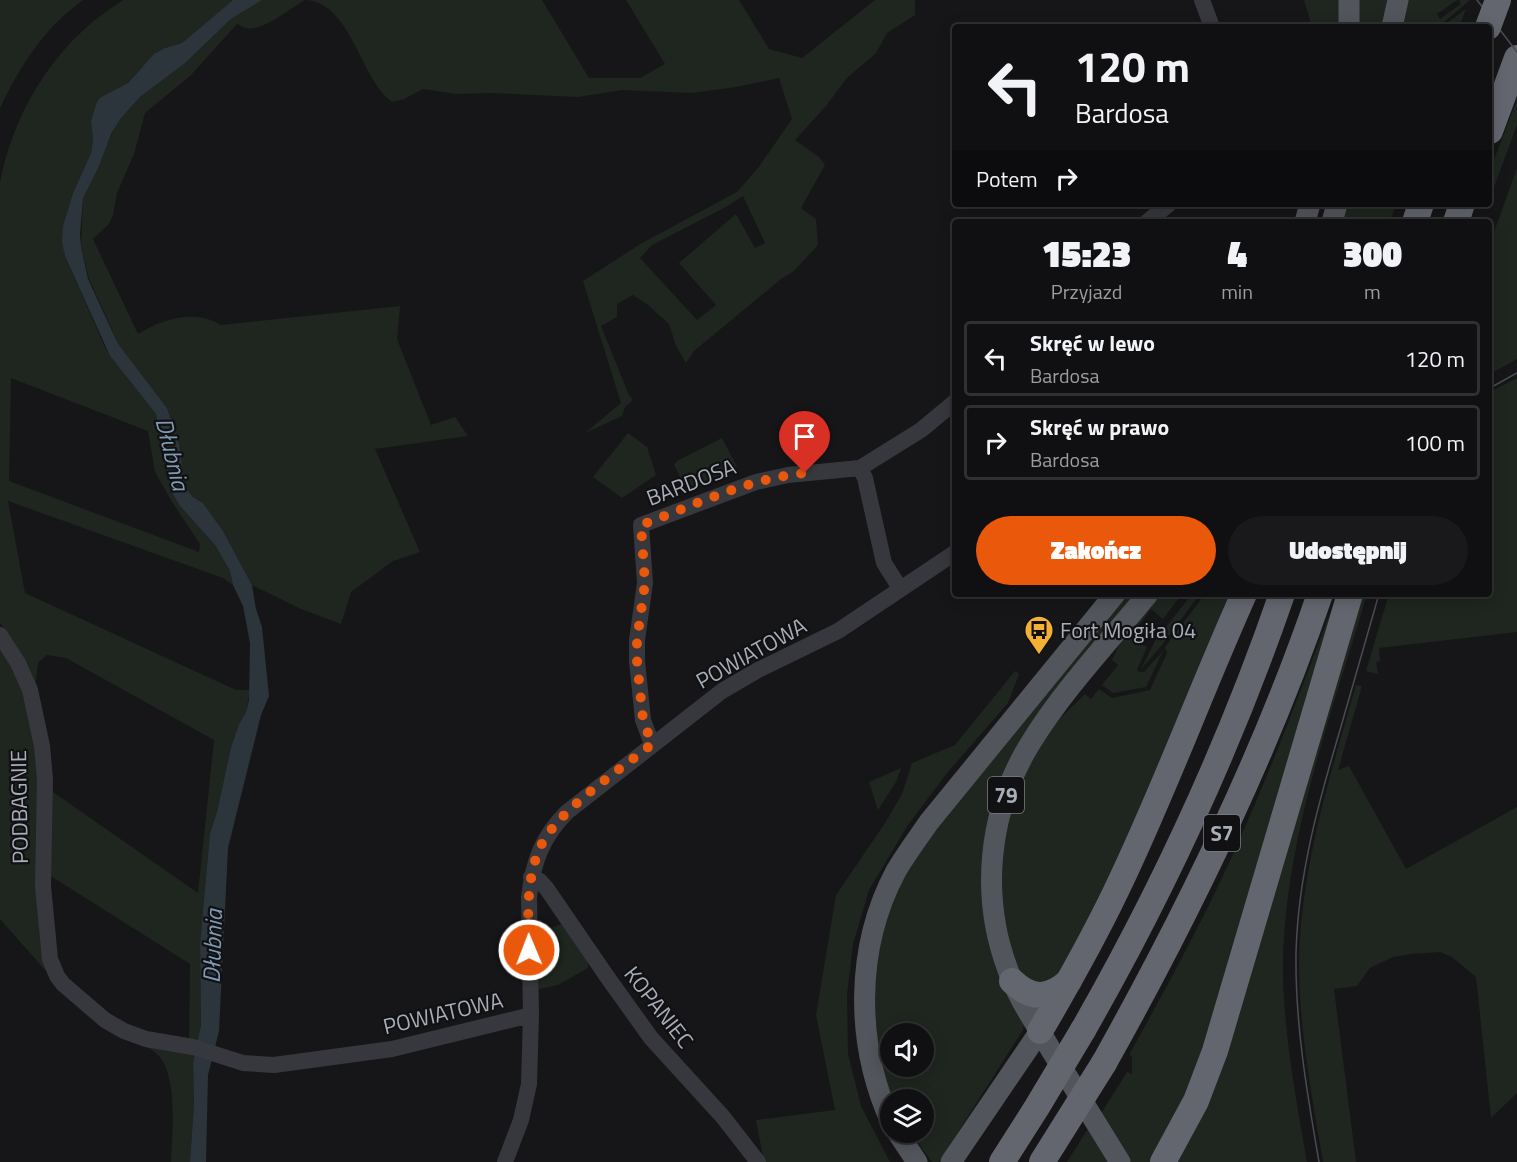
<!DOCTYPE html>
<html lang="pl">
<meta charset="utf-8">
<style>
body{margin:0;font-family:"Titillium Web",sans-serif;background:#19191b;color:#f1f3f6;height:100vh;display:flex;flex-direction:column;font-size:22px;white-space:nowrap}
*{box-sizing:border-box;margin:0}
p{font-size:20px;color:#9c9d9f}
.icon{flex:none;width:33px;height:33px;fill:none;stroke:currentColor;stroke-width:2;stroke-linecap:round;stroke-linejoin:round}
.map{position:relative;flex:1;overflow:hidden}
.panel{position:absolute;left:952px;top:219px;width:540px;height:378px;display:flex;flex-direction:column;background:#101012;border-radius:6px;box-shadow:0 3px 15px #0003,0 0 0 2px #303032}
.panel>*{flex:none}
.guide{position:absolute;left:952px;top:24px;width:540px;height:183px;border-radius:6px;box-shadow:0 3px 15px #0003,0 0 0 2px #303032;background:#101012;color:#f1f3f6;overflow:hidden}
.buttons{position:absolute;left:880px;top:1023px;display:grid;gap:12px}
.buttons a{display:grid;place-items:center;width:54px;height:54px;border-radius:50%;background:#101012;box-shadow:0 3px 15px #0003,0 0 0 2px #303032;font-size:30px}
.pin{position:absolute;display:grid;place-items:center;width:51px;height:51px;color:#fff;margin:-62px -26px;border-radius:50% 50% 50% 0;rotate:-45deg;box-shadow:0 0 6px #0007}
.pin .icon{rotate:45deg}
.me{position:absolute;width:66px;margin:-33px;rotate:359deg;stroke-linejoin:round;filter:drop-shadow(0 0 4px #0008)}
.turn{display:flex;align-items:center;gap:21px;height:126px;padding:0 24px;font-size:27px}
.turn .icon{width:78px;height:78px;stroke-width:2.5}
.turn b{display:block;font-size:42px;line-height:51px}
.then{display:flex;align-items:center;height:57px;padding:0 24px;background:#0003;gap:12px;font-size:22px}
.eta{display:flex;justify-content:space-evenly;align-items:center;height:102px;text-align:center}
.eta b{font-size:36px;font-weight:800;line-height:42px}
.button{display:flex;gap:12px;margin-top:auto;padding:12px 24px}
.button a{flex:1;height:69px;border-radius:36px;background:#ea580c;color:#fff;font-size:24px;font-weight:800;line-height:69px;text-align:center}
.button a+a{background:#19191b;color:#f1f3f6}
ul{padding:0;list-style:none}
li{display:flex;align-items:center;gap:18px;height:75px;margin:0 12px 9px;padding:0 12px;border:3px solid #303032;border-radius:6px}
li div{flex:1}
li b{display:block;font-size:22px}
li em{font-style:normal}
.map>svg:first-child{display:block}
.green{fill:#1e261f;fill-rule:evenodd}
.water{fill:#2c353c}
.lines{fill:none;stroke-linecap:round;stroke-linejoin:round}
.minor{stroke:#37383d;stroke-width:16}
.major{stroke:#53555c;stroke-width:21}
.highway{stroke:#63666e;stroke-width:26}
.tram{stroke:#4a4c52;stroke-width:1.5}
.highway-bridge{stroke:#63666e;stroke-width:26}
.route{stroke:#ea580c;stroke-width:10;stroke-dasharray:0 18}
.labels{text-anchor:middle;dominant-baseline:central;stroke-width:4.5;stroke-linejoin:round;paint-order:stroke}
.shield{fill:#111113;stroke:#7b7e86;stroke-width:1.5}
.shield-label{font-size:21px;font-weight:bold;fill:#a8adb8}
.street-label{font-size:22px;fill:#a8adb8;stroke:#111113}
.poi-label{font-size:22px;fill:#a8adb8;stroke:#111113;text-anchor:start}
.water-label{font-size:24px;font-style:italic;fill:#7f9bb3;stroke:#111113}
</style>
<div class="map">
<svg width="1517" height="1162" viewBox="0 0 1517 1162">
<rect width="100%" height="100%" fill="#161618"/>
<path class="green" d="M0,0H83C45,27 20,66 0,108Z
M123,0H233L182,43L165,48L141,68L128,83L101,97L91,121L93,140L91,153L73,193L63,226L65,256L103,343L110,356L156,414L164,446L166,475L180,506L215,545L230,571L233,585L223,578L8,501L25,593L236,690H250L246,712L239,724L231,747L217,812L210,833L200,944L201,1025L197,1044L189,1043L190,964L46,873L50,790L198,893L214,740L66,658L47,655L38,663L35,688L21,653L0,623V183C11,123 43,65 89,25C99,16 112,8 123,0ZM11,378L148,431L155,472L172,502L200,544L199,552L9,481Z
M262,0H305C290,8 263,32 246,28C243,28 240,25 237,24L190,76L145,113L134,154L117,193L113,215L109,224L93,239L138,334C162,319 195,309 221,325L400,306L397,339L431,425L455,417L468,436L375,449L420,552L393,561L351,592L341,624L301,609L252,585L223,531L203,503L193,497L185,487L179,444L167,408L119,345L89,279L81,247L83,198L117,122L140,97L184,64L231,19Z
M306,0H542L589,78H640L665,64L626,0H739L769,49L802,58L875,0H915V15L887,33L876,53L846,79L826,106L795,140L819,157L825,165L801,208L816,219L818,245L794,271L781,279L694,351L686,363L676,346L669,324L648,305L633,295L617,304V317L601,326L629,395L633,400L625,407L622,416L585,433L621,403L583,281L642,243L737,192L758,168L792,119L779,78L736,87L692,93L622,90L578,97L491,93L456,94L423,89L404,99L392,102C359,77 352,4 306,0ZM743,196L765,243L755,248L736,214L679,263L716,305L697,320L640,258L652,245L724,208Z
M1304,0H1341L1342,27H1312Z
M1357,0H1390L1383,27H1358Z
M1407,0H1457L1437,14L1440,19L1461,4L1459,0H1470L1443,23L1444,25L1466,9L1459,27H1401Z
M1517,100V125L1490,198V170Z
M1517,168V359L1490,374V243Z
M1347,204H1396L1390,222H1341Z
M1517,378V632L1379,648L1380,661L1376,662L1378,674L1366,671L1389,594H1423L1424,598L1429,594H1490V392Z
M628,433L647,447L656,475L622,498L593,477Z
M722,438L737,467L688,492L674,465L677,461Z
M1126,594H1137L1067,680L985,844L1024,1024L1023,1030L939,1162H932L910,1133L924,1132V1100H893L879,1057L873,990L881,932L902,878L918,852L984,767ZM891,1034H924V1066H891Z
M1159,594H1182L1163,619L1151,609L1130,637L1147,647L1137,670L1139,672H1144L1163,651L1146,687L1113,693L1102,685L1118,665L1112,660L1123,637Z
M1192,594H1200L1162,645L1141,669L1155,641Z
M1205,594H1234L1105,891L1057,981L1029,984L1015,965L1001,902L1002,841L1017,786L1048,730L1085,694L1091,699L1099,689L1112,698L1150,690L1167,653L1165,647Z
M1358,594H1367C1331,717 1283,842 1283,972C1284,1036 1296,1099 1307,1162H1173Z
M1336,597L1213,1030L1157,1162H1129L1100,1115L1127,1072L1132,1074V1056L1129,1055C1166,988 1203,921 1234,852C1272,768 1304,682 1336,597Z
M0,646L25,690L37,747L54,980L0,919Z
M1015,671L1019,674L1008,703L947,773L908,825L869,890L853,944L847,995L848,1054L861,1106L890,1162H764L756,1120L835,1110L816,1015L836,895L885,823L902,794L912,763L955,745Z
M1356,685L1362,686L1338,770L1349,766L1406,869L1517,807V1093L1491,1118L1476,977L1452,957L1440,952L1411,954L1393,957L1370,968L1357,986L1334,989L1356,1162H1323C1312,1096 1299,1030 1299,962C1301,866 1330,776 1356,685Z
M901,768L896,782L878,810L869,782Z
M562,924L588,961V968L558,985L539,989L537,932Z
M115,1030L196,1052L193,1063L194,1103L190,1162H171C172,1134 179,1073 156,1053C144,1044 128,1037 115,1030Z
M1089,1127L1111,1162H1067Z"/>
<path class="water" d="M233,0H262L231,19L184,64L140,97L121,118L112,132L98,168L83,198L80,234L81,247L88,279L112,331L119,345L167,408L179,444L185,487L193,497L203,503L223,531L252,585L256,609L262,627L269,696L261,715L228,848L219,1031L208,1075L206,1162H190L194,1103L193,1063L201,1025L200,944L210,833L217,812L231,747L239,724L246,712L249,700L250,643L243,606L233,585L230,571L215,545L180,506L170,489L156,414L110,356L65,256L62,242L63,226L73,193L91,153L93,140L91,121L97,102L101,97L128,83L154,54L165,48L182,43Z"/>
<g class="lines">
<path class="minor" d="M1202,0L1212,27
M1147,222L1169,204
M860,468L865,478L884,563L900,588
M0,635L18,663L30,690L42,746L45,779L43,886L50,959L57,976L63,984L105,1020L124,1031L146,1039L193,1047L243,1063L274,1065L392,1049L531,1015
M652,744L643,720L637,661V640L645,583L641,525L756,482L788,475L860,468L921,430L956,401
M531,877L540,881L547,889L608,978L651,1038L723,1117L758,1162
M505,1162L521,1120L529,1084L531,1015L529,897C533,862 542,837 567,812L722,691L758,670L838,631L956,552"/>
<path class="major" d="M1349,0V27
M1392,27L1398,0
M1305,222L1310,204
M1332,222L1337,204
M891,1122C855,1043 855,948 896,871C906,854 918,838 929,822L1115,594
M897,1132L917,1162
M951,1162L1040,1031
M1120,1162C1097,1125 1074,1087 1051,1050C1036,1024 1018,999 1008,970C980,896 988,812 1030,744C1063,690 1108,643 1148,594"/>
<path class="highway" d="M1490,131L1517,58
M1415,222L1421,204
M1456,222L1462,204
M1012,981C1031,1000 1050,999 1069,981
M1083,1030C1162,892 1230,745 1282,594
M1040,1031C1067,985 1093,939 1116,891C1163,794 1200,692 1244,594
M1104,1063C1188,913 1265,756 1320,594
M1163,1162L1196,1101L1215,1051L1350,594"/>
<path class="tram" d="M1477,0L1517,52
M1490,388L1517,373
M1319,1162C1307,1093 1295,1024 1296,953C1298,876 1318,804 1340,730C1353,685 1366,639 1379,594"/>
<path class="highway-bridge" d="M1488,27L1498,0
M1002,1162L1037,1107L1083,1030
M1042,1162L1104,1063"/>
</g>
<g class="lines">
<path class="route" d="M529,950C528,917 526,881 539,850C554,812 619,771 652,744L643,720L637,661V640L645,583L641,525C695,505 747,479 805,473"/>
</g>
<defs>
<g id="bus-pin" transform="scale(1.5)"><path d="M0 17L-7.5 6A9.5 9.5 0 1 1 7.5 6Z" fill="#f2b134" stroke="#111113"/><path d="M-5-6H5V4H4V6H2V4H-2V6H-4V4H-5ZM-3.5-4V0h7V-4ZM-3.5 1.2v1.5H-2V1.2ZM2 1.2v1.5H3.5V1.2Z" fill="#111"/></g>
</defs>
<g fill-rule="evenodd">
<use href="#bus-pin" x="1039" y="630"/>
</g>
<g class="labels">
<g class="shield">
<rect x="988" y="777" width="36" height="36" rx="4.5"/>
<rect x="1204" y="815" width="36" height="36" rx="4.5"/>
</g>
<g class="shield-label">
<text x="1006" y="795">79</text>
<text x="1222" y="833">S7</text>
</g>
<g class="street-label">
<text transform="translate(691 482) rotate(-21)">BARDOSA</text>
<text transform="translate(751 653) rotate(-29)">POWIATOWA</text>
<text transform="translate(19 807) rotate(-91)">PODBAGNIE</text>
<text transform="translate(659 1007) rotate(52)">KOPANIEC</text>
<text transform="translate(443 1013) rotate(-13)">POWIATOWA</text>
</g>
<g class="poi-label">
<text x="1060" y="630">Fort Mogiła 04</text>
</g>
<g class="water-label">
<text transform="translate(173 454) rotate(76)">Dłubnia</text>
<text transform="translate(212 946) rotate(-88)">Dłubnia</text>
</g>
</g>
</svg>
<div class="buttons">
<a><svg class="icon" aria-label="sound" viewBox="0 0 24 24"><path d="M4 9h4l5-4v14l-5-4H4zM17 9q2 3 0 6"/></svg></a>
<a><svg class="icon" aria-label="layers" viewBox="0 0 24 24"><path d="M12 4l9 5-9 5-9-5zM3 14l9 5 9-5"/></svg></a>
</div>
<div class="pin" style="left:805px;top:473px;background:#d93025"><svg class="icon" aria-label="arrive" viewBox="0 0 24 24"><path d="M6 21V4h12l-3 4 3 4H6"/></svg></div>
<svg class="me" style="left:529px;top:950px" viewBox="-20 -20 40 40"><circle r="17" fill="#ea580c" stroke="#fff" stroke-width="3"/><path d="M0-11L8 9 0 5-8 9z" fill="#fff"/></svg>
<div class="guide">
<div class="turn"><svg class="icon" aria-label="left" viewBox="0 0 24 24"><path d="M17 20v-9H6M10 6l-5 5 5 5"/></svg><div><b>120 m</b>Bardosa</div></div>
<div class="then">Potem<svg class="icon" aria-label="right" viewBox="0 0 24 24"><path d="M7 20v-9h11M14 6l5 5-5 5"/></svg></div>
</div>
<section class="panel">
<div class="eta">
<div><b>15:23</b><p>Przyjazd</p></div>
<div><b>4</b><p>min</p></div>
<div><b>300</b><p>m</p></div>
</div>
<ul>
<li><svg class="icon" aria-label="left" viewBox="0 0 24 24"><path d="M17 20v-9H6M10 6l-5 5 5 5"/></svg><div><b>Skręć w lewo</b><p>Bardosa</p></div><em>120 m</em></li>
<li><svg class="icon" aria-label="right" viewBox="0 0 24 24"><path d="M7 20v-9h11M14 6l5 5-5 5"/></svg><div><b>Skręć w prawo</b><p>Bardosa</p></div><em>100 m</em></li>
</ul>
<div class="button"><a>Zakończ</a><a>Udostępnij</a></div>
</section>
</div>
